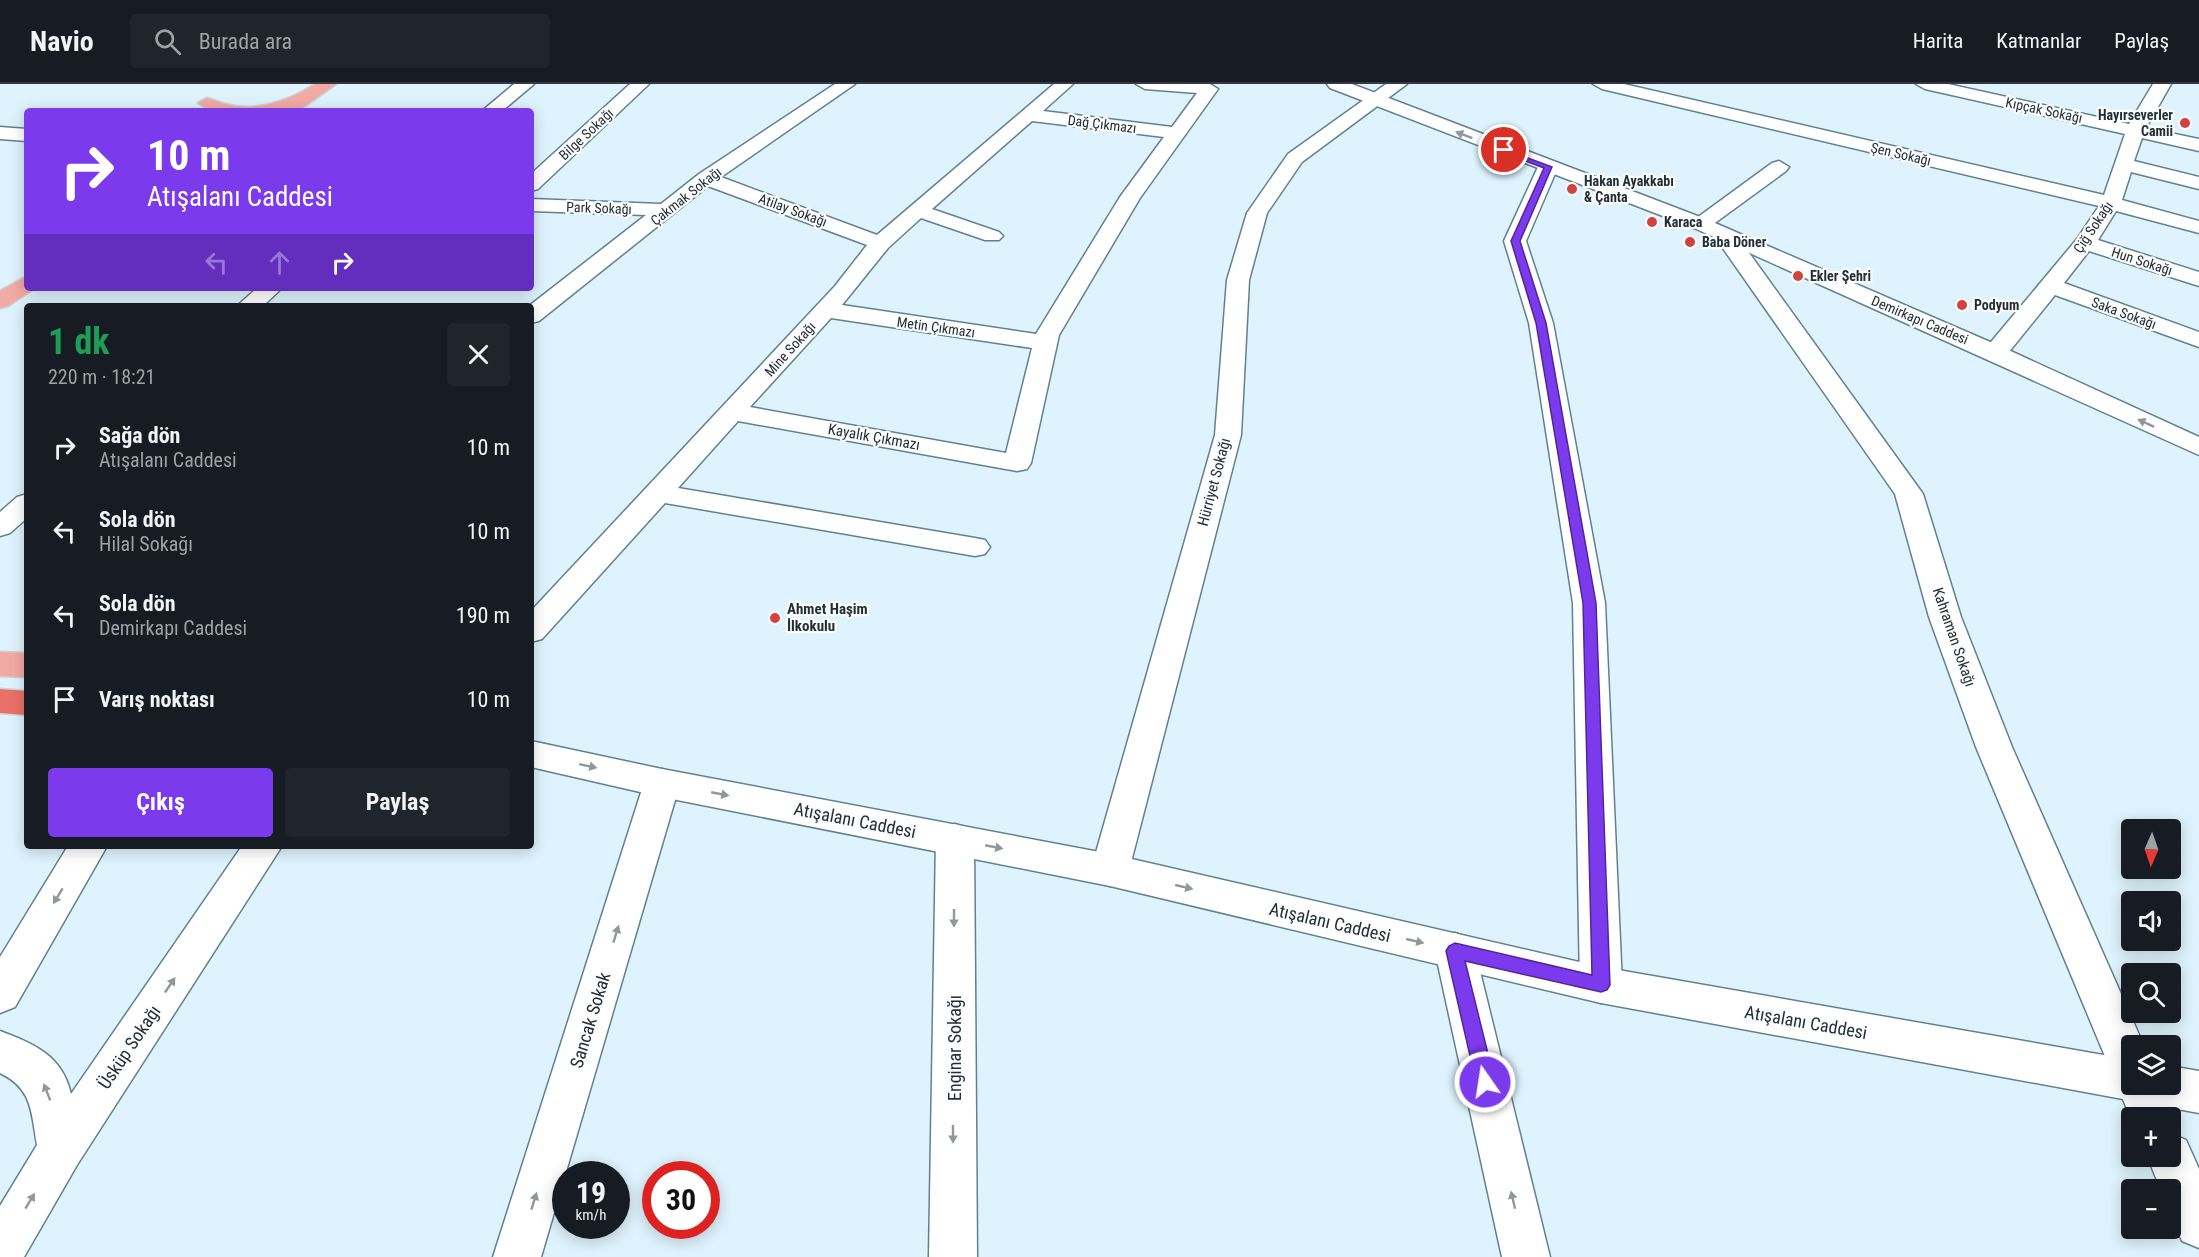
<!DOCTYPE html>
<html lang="tr">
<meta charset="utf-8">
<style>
body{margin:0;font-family:"Roboto Condensed",sans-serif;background:#20242c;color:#f1f3f6;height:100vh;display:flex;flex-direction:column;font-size:22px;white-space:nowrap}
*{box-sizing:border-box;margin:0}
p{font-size:20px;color:#9ea1a6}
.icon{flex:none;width:33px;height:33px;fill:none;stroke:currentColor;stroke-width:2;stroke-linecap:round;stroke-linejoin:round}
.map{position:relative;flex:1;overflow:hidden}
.details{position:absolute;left:24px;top:219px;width:510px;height:546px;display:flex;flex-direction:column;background:#171b24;border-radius:6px;box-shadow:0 3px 15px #0003}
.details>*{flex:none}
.hud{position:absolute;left:24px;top:24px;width:510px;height:183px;border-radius:6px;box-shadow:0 3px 15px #0003;background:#7c3aed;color:#fff;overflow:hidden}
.needle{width:39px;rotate:182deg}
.fabs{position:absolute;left:2121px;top:735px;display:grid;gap:12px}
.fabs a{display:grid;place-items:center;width:60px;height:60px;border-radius:6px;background:#171b24;box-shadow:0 3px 15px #0003;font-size:30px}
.speed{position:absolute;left:552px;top:1077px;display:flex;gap:12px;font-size:30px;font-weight:700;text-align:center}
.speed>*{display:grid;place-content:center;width:78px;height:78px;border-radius:50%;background:#171b24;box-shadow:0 3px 15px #0003;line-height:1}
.speed small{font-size:15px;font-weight:400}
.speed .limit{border:9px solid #d22;background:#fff;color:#111}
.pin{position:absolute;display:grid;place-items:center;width:51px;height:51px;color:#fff;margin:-26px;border:3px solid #fff;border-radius:50%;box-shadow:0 2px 6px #0007}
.me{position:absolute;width:66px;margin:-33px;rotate:347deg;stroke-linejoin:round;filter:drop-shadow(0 0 4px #0008)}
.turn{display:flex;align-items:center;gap:21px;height:126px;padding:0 24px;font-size:27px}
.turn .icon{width:78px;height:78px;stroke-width:2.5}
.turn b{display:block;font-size:42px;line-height:51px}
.lanes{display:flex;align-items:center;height:57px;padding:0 24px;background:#0003;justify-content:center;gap:30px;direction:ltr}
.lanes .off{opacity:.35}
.round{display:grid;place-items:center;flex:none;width:63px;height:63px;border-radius:6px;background:#20242c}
.head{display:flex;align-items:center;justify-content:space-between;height:102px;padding:0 24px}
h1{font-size:36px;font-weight:700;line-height:45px;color:#1e9e55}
.button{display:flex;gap:12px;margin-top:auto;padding:12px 24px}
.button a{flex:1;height:69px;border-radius:6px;background:#7c3aed;color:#fff;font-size:24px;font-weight:700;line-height:69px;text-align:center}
.button a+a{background:#20242c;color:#f1f3f6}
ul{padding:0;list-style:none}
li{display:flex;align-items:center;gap:18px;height:84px;padding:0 24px}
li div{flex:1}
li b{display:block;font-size:22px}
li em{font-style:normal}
header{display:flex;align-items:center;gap:36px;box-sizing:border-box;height:84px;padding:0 30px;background:#171b24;border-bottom:2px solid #363941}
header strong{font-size:28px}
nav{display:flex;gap:33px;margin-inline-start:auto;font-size:21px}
.search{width:420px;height:54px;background:#20242c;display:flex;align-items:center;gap:15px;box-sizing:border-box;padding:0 21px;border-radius:6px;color:#9ea1a6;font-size:22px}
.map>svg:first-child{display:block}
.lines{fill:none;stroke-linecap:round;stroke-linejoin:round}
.street-casing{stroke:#61818f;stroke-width:3}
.secondary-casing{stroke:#61818f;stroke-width:3}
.primary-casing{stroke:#ced1d3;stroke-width:3}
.highway-casing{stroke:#ced1d3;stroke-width:3}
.street{fill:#fff;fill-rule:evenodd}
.secondary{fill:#fff;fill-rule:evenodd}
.primary{fill:#f2aaa4;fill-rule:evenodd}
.highway{fill:#ea7167;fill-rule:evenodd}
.oneway{fill:#90989a}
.route{fill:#7c3aed;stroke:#51269a;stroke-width:1.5}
.poi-dot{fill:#d1433d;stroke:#fcfcfc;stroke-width:2}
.labels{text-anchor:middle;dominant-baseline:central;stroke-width:4.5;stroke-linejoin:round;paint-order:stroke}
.far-street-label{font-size:14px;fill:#223036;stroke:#fcfcfc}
.far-poi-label{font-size:14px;font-weight:bold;fill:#223036;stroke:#fcfcfc;text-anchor:start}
.street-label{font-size:15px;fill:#223036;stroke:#fcfcfc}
.poi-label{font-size:15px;font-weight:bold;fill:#223036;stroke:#fcfcfc;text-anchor:start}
.near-street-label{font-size:18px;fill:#223036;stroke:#fcfcfc}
</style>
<header>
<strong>Navio</strong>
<div class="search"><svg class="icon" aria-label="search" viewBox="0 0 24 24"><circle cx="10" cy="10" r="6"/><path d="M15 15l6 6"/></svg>Burada ara</div>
<nav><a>Harita</a><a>Katmanlar</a><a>Paylaş</a></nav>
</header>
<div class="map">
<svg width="2199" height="1173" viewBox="0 0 2199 1173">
<rect width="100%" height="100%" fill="#def3fd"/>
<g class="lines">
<g class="street-casing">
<path id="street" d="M514,0H534L502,27H482Z
M630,0H649L538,105L531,107V90Z
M835,0H855L721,93L877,151L1054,0H1073L1043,27L1172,43L1197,9L1145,5L1136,0H1210L1218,5L1140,114L1059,251L1031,379L1027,385L1017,387L738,337L678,404L975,454L985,456L990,463L985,470L975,472L665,419L542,555L531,558V527L835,202L867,161L708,102L539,237L531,239L529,222L646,131L531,127V115L661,120L699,90ZM1032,37L1164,53L1120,113L1036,250L842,221L888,164L921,134L985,156H999L1003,152L999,148L932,125ZM831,234L1032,264L1006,369L750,323Z
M1386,0H1407L1302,78L1267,129L1249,196L1241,351L1129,786L1124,797L1110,802L1096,797L1091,786L1215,351L1227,196L1247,129L1288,70Z
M1593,0H1624L2104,111L2125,50L1925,5L1916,0H1948L2129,40L2153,0H2171L2146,44L2199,55V67L2142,54L2134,77L2199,93V105L2131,88L2122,116L2199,137V149L2116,127L2098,156L2199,188V202L2089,167L2064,199L2199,248V263L2055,211L2004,274L1995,276L1986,274L1983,269L1986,264L2077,155L2099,122L1602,5Z
M0,43L27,45V57L0,55Z
M1548,77L1558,83L1526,157L1553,239L1605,519L1622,901L1616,914L1601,919L1586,914L1580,901L1573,519L1529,239L1504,157L1538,83Z
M1779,77L1789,83L1786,87L1708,144H1694L1691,140L1694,136L1772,79Z
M1726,147L1734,148L1923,410L1961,533L2012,663L2144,962H2132V1000H2161L2176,1034L2170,1046V1034H2132V1037L1976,663L1929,533L1895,410L1715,153L1718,148Z
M257,204H282L263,222H237Z
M27,410V434L10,449L0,452V428L17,413Z
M662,685L675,689L680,699L541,1173H493L644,699L649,689Z
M955,740L968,744L974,755L977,1173H929L936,755L942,744Z
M1455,849L1469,854L1475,867L1550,1173H1502L1435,867L1441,854Z
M2170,1049L2186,1056L2199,1085V1164L2182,1157L2170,1129V1106H2161L2147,1072H2170Z"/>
</g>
<g class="secondary-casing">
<path id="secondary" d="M1327,0H1352L1708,136L2004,264L2199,353V371L1694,144L1330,4Z
M531,657L662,685L1110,770L1601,883L2132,976V1000H2170V982L2199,987V1029L1601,919L1110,802L662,713L531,683Z
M68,762H107L15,923L0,929V873Z
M242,762H282L77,1081L24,1173H0V1122L37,1061C31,1028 33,1005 0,989V947C34,960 62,971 71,1010Z"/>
</g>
<g class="primary-casing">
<path id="primary" d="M315,0H336L298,27H210L198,19L207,14C213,15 219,19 225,20C255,29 291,16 315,0Z
M27,192V204H35L8,222L0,224V207Z
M0,568L27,569V593L0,592Z"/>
</g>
<g class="highway-casing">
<path id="highway" d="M0,605L27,607V631L0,629Z"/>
</g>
<use href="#street" class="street"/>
<use href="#secondary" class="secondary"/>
<use href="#primary" class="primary"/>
<use href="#highway" class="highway"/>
</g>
<defs><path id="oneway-solid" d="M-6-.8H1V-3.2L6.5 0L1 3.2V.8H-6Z" transform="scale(1.5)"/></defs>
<g class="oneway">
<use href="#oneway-solid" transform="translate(1464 51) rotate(-159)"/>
<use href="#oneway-solid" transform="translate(2146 339) rotate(-155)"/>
<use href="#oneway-solid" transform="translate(588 682) rotate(12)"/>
<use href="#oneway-solid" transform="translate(720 710) rotate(11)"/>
<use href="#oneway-solid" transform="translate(994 763) rotate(11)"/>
<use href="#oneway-solid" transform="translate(1184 803) rotate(13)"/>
<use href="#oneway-solid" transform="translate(58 812) rotate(121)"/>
<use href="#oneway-solid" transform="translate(954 834) rotate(90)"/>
<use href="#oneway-solid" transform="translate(616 850) rotate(-73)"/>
<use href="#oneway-solid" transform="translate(1415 857) rotate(13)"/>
<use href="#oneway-solid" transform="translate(170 901) rotate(-56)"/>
<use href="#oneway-solid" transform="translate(47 1008) rotate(-111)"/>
<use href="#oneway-solid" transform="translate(953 1050) rotate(90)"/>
<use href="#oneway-solid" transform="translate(1513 1116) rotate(-103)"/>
<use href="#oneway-solid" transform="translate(30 1117) rotate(-59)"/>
<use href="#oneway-solid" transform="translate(534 1117) rotate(-73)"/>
</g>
<path class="route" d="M1501,64L1552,83L1520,157L1546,239L1596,519L1610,901L1607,906L1601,908L1465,877L1495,998L1492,1004L1485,1007L1479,1004L1476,998L1446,867L1449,862L1455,859L1592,891L1583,519L1536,239L1511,157L1544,84L1501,68Z"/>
<g class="poi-dot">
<circle cx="2185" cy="39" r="6"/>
<circle cx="1572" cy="105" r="6"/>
<circle cx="1652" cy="138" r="6"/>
<circle cx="1690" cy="158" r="6"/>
<circle cx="1798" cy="192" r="6"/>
<circle cx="1962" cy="221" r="6"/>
<circle cx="775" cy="534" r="6"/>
</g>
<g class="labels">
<g class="far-street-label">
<text transform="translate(2044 26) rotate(12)">Kıpçak Sokağı</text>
<text transform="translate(1102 40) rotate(7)">Dağ Çıkmazı</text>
<text transform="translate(586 50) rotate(-43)">Bilge Sokağı</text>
<text transform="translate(1901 70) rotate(13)">Şen Sokağı</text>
<text transform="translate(686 112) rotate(-38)">Çakmak Sokağı</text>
<text transform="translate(599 124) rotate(2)">Park Sokağı</text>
<text transform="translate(793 126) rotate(20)">Atilay Sokağı</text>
<text transform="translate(2093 143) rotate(-56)">Çiğ Sokağı</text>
<text transform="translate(2142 177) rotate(18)">Hun Sokağı</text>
<text transform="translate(2124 229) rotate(20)">Saka Sokağı</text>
<text transform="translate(1920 236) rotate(23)">Demirkapı Caddesi</text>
<text transform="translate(936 243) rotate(8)">Metin Çıkmazı</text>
<text transform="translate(790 265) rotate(-48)">Mine Sokağı</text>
</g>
<g class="far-poi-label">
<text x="2173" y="31" text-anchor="end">Hayırseverler<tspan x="2173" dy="16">Camii</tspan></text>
<text x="1584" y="97">Hakan Ayakkabı<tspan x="1584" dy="16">&amp; Çanta</tspan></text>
<text x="1664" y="138">Karaca</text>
<text x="1702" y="158">Baba Döner</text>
<text x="1810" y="192">Ekler Şehri</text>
<text x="1974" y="221">Podyum</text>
</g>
<g class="street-label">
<text transform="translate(874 353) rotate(10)">Kayalık Çıkmazı</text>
<text transform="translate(1214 398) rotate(-75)">Hürriyet Sokağı</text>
<text transform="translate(1954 553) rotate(71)">Kahraman Sokağı</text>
</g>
<g class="poi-label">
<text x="787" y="525">Ahmet Haşim<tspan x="787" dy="17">İlkokulu</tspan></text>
</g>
<g class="near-street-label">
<text transform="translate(855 736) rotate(11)">Atışalanı Caddesi</text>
<text transform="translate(1330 838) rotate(13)">Atışalanı Caddesi</text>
<text transform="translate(590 936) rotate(-73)">Sancak Sokak</text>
<text transform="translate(1806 938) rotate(10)">Atışalanı Caddesi</text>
<text transform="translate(129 963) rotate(-56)">Üsküp Sokağı</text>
<text transform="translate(954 964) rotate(-90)">Enginar Sokağı</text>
</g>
</g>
</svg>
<div class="fabs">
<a><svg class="needle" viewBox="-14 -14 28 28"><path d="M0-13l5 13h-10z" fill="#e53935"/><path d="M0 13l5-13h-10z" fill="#9ea1a6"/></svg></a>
<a><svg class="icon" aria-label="sound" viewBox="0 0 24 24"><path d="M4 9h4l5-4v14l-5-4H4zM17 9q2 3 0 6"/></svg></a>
<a><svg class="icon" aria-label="search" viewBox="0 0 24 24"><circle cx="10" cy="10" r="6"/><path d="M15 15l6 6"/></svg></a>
<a><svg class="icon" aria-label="layers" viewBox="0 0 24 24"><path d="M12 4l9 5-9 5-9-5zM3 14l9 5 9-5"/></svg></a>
<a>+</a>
<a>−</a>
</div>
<div class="speed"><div>19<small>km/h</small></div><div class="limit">30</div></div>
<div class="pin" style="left:1504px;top:66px;background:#d93025"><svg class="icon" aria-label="arrive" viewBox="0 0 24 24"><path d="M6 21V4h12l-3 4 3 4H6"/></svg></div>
<svg class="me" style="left:1485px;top:998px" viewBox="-20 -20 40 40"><circle r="17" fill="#7c3aed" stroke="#fff" stroke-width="3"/><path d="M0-11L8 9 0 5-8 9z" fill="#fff"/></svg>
<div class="hud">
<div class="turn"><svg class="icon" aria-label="right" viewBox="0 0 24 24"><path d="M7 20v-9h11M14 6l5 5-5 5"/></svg><div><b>10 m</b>Atışalanı Caddesi</div></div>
<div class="lanes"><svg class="icon off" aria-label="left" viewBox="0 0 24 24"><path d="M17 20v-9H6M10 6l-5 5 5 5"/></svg><svg class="icon off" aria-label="ahead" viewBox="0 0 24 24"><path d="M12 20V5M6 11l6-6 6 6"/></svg><svg class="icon" aria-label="right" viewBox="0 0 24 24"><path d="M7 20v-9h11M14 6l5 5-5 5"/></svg></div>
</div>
<section class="details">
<div class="head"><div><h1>1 dk</h1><p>220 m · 18:21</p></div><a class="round"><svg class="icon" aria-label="close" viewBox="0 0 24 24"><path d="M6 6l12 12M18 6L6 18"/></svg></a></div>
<ul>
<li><svg class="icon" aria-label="right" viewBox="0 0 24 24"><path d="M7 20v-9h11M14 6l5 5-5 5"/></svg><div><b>Sağa dön</b><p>Atışalanı Caddesi</p></div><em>10 m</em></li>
<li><svg class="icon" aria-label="left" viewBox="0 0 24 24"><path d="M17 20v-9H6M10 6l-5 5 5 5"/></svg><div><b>Sola dön</b><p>Hilal Sokağı</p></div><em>10 m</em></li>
<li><svg class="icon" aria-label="left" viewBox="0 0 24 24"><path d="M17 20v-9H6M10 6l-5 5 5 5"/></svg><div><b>Sola dön</b><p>Demirkapı Caddesi</p></div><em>190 m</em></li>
<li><svg class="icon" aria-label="arrive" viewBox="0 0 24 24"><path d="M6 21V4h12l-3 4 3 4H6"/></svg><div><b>Varış noktası</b></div><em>10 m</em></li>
</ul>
<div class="button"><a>Çıkış</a><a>Paylaş</a></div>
</section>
</div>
